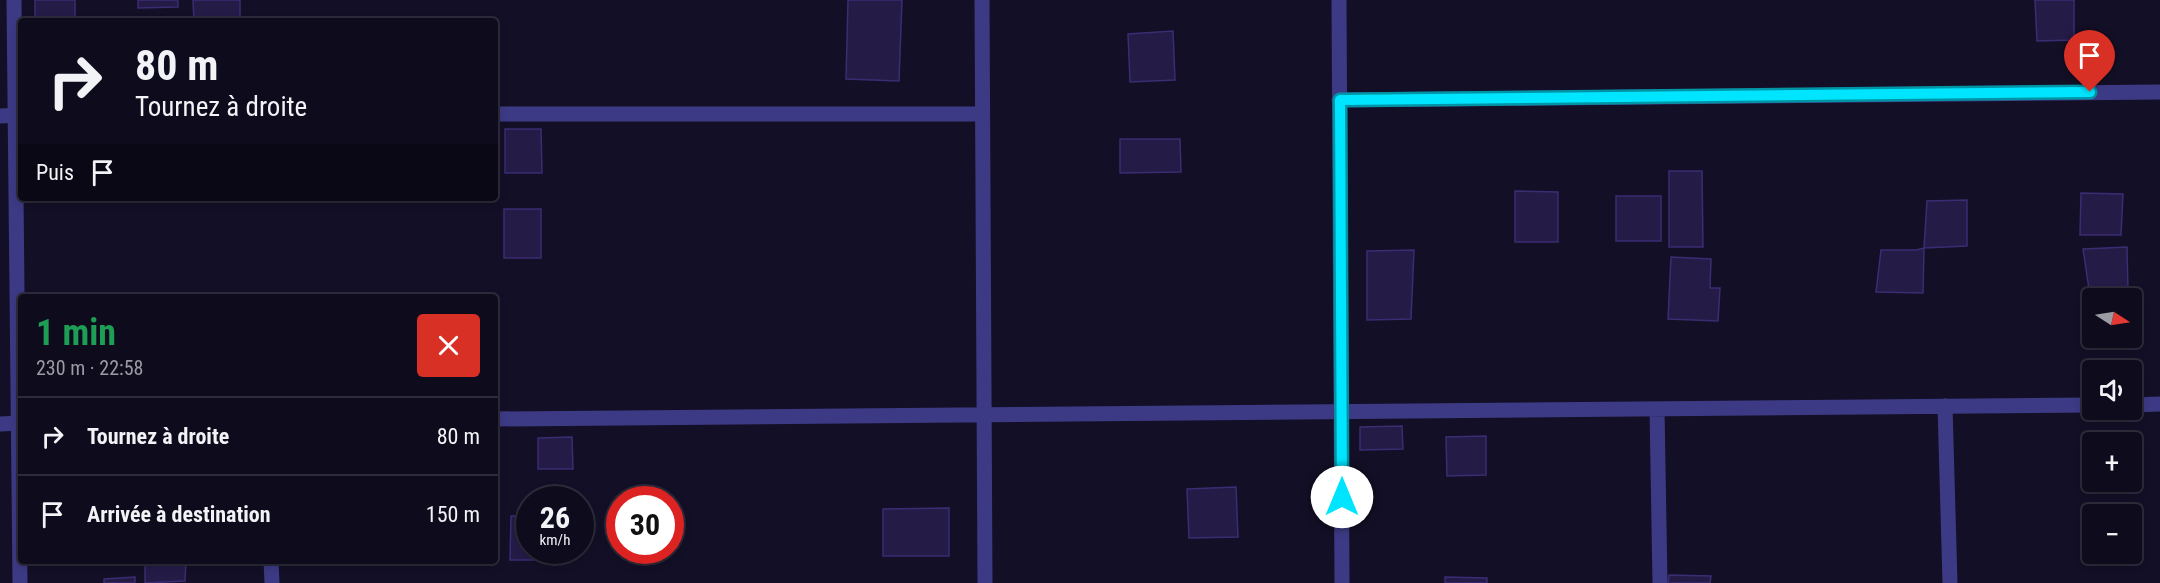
<!DOCTYPE html>
<html lang="fr">
<meta charset="utf-8">
<style>
body{margin:0;font-family:"Roboto Condensed",sans-serif;background:#171425;color:#f1f3f6;height:100vh;display:flex;flex-direction:column;font-size:22px;white-space:nowrap}
*{box-sizing:border-box;margin:0}
p{font-size:20px;color:#9b9ba3}
.icon{flex:none;width:33px;height:33px;fill:none;stroke:currentColor;stroke-width:2;stroke-linecap:round;stroke-linejoin:round}
.map{position:relative;flex:1;overflow:hidden}
.details{position:absolute;left:18px;top:294px;width:480px;height:270px;display:flex;flex-direction:column;background:#0e0b1c;border-radius:6px;box-shadow:0 3px 9px #0003,0 0 0 2px #2e2b3b}
.details>*{flex:none}
.hud{position:absolute;left:18px;top:18px;width:480px;height:183px;border-radius:6px;box-shadow:0 3px 9px #0003,0 0 0 2px #2e2b3b;background:#0e0b1c;color:#f1f3f6;overflow:hidden}
.needle{width:39px;rotate:102deg}
.buttons{position:absolute;left:2082px;top:288px;display:grid;gap:12px}
.buttons a{display:grid;place-items:center;width:60px;height:60px;border-radius:6px;background:#0e0b1c;box-shadow:0 3px 9px #0003,0 0 0 2px #2e2b3b;font-size:30px}
.speed{position:absolute;left:516px;top:486px;display:flex;gap:12px;font-size:30px;font-weight:700;text-align:center}
.speed>*{display:grid;place-content:center;width:78px;height:78px;border-radius:50%;background:#0e0b1c;box-shadow:0 3px 9px #0003,0 0 0 2px #2e2b3b;line-height:1}
.speed small{font-size:15px;font-weight:400}
.speed .limit{border:9px solid #d22;background:#fff;color:#111}
.pin{position:absolute;display:grid;place-items:center;width:51px;height:51px;color:#fff;margin:-62px -26px;border-radius:50% 50% 50% 0;rotate:-45deg;box-shadow:0 0 6px #0007}
.pin .icon{rotate:45deg}
.me{position:absolute;width:66px;margin:-33px;rotate:0deg;stroke-linejoin:round;filter:drop-shadow(0 0 4px #0008)}
.turn{display:flex;align-items:center;gap:21px;height:126px;padding:0 18px;font-size:27px}
.turn .icon{width:78px;height:78px;stroke-width:2.5}
.turn b{display:block;font-size:42px;line-height:51px}
.then{display:flex;align-items:center;height:57px;padding:0 18px;background:#0003;gap:12px;font-size:22px}
.round{display:grid;place-items:center;flex:none;width:63px;height:63px;border-radius:6px;background:#171425}
.headline{display:flex;align-items:center;justify-content:space-between;height:102px;padding:0 18px}
h1{font-size:36px;font-weight:700;line-height:45px;color:#1e9e55}
ul{padding:0;list-style:none}
li{display:flex;align-items:center;gap:18px;height:78px;padding:0 18px;border-top:2px solid #2e2b3b}
li div{flex:1}
li b{display:block;font-size:22px}
li em{font-style:normal}
.map>svg:first-child{display:block}
.building{fill:#241b47;stroke:#3b2d73;stroke-width:1.5}
.lines{fill:none;stroke-linecap:round;stroke-linejoin:round}
.minor{stroke:#3d3a85;stroke-width:15}
.route-casing{stroke:#0095a6;stroke-width:15}
.route{stroke:#00e5ff;stroke-width:10}
</style>
<div class="map">
<svg width="2160" height="583" viewBox="0 0 2160 583">
<rect width="100%" height="100%" fill="#130f26"/>
<path class="building" d="M35,0H75V19H35Z
M138,0H178V7L138,8Z
M193,0H240V21H194Z
M848,0H902L899,81L846,79Z
M2035,0H2074V40L2037,41Z
M1173,31L1175,80L1130,82L1128,34Z
M505,129H541L542,173H505Z
M1120,139H1180L1181,172L1120,173Z
M1669,171H1702L1703,247H1669Z
M1515,191L1558,192V242H1515Z
M2081,193L2123,194L2121,235H2080Z
M1616,196H1661V241H1616Z
M1967,200V246L1924,248L1927,201Z
M504,209H541V258H504Z
M2127,247L2128,291L2089,289L2083,249Z
M1924,248L1923,293L1876,292L1881,250H1916Z
M1414,250L1411,319L1367,320V251Z
M1671,257L1711,259L1710,288H1720L1718,321L1668,319Z
M1402,426L1403,449L1360,450V427Z
M1486,436V475L1447,476L1446,437Z
M572,437L573,469H538V438Z
M1236,487L1238,537L1189,538L1187,489Z
M949,508V556H883V509Z
M511,516H530V550H570V560H510Z
M145,561H186L185,581L145,583Z
M1669,575L1711,576L1710,583H1668Z
M135,577V583H104V579Z
M1445,577L1487,578V583H1445Z"/>
<g class="lines">
<path class="minor" d="M14,0L20,583
M982,0L985,583
M1339,0L1342,583
M1339,100L2160,92
M495,114H982
M0,116L21,115
M2132,405L2160,404
M1945,406L1950,583
M1657,409L1660,583
M495,419L2092,405
M0,424L21,423
M271,561L272,583"/>
</g>
<g class="lines">
<g class="route-casing">
<path id="route" d="M1342,497L1340,100L2090,92"/>
</g>
<use href="#route" class="route"/>
</g>
</svg>
<div class="buttons">
<a><svg class="needle" viewBox="-14 -14 28 28"><path d="M0-13l5 13h-10z" fill="#e53935"/><path d="M0 13l5-13h-10z" fill="#9b9ba3"/></svg></a>
<a><svg class="icon" aria-label="sound" viewBox="0 0 24 24"><path d="M4 9h4l5-4v14l-5-4H4zM17 9q2 3 0 6"/></svg></a>
<a>+</a>
<a>−</a>
</div>
<div class="speed"><div>26<small>km/h</small></div><div class="limit">30</div></div>
<div class="pin" style="left:2090px;top:92px;background:#d93025"><svg class="icon" aria-label="arrive" viewBox="0 0 24 24"><path d="M6 21V4h12l-3 4 3 4H6"/></svg></div>
<svg class="me" style="left:1342px;top:497px" viewBox="-20 -20 40 40"><circle r="19" fill="#fff"/><path d="M0-13L10 11 0 6-10 11z" fill="#00e5ff"/></svg>
<div class="hud">
<div class="turn"><svg class="icon" aria-label="right" viewBox="0 0 24 24"><path d="M7 20v-9h11M14 6l5 5-5 5"/></svg><div><b>80 m</b>Tournez à droite</div></div>
<div class="then">Puis<svg class="icon" aria-label="arrive" viewBox="0 0 24 24"><path d="M6 21V4h12l-3 4 3 4H6"/></svg></div>
</div>
<section class="details">
<div class="headline"><div><h1>1 min</h1><p>230 m · 22:58</p></div><a class="round" style="background:#d93025;color:#fff"><svg class="icon" aria-label="close" viewBox="0 0 24 24"><path d="M6 6l12 12M18 6L6 18"/></svg></a></div>
<ul>
<li><svg class="icon" aria-label="right" viewBox="0 0 24 24"><path d="M7 20v-9h11M14 6l5 5-5 5"/></svg><div><b>Tournez à droite</b></div><em>80 m</em></li>
<li><svg class="icon" aria-label="arrive" viewBox="0 0 24 24"><path d="M6 21V4h12l-3 4 3 4H6"/></svg><div><b>Arrivée à destination</b></div><em>150 m</em></li>
</ul>
</section>
</div>
